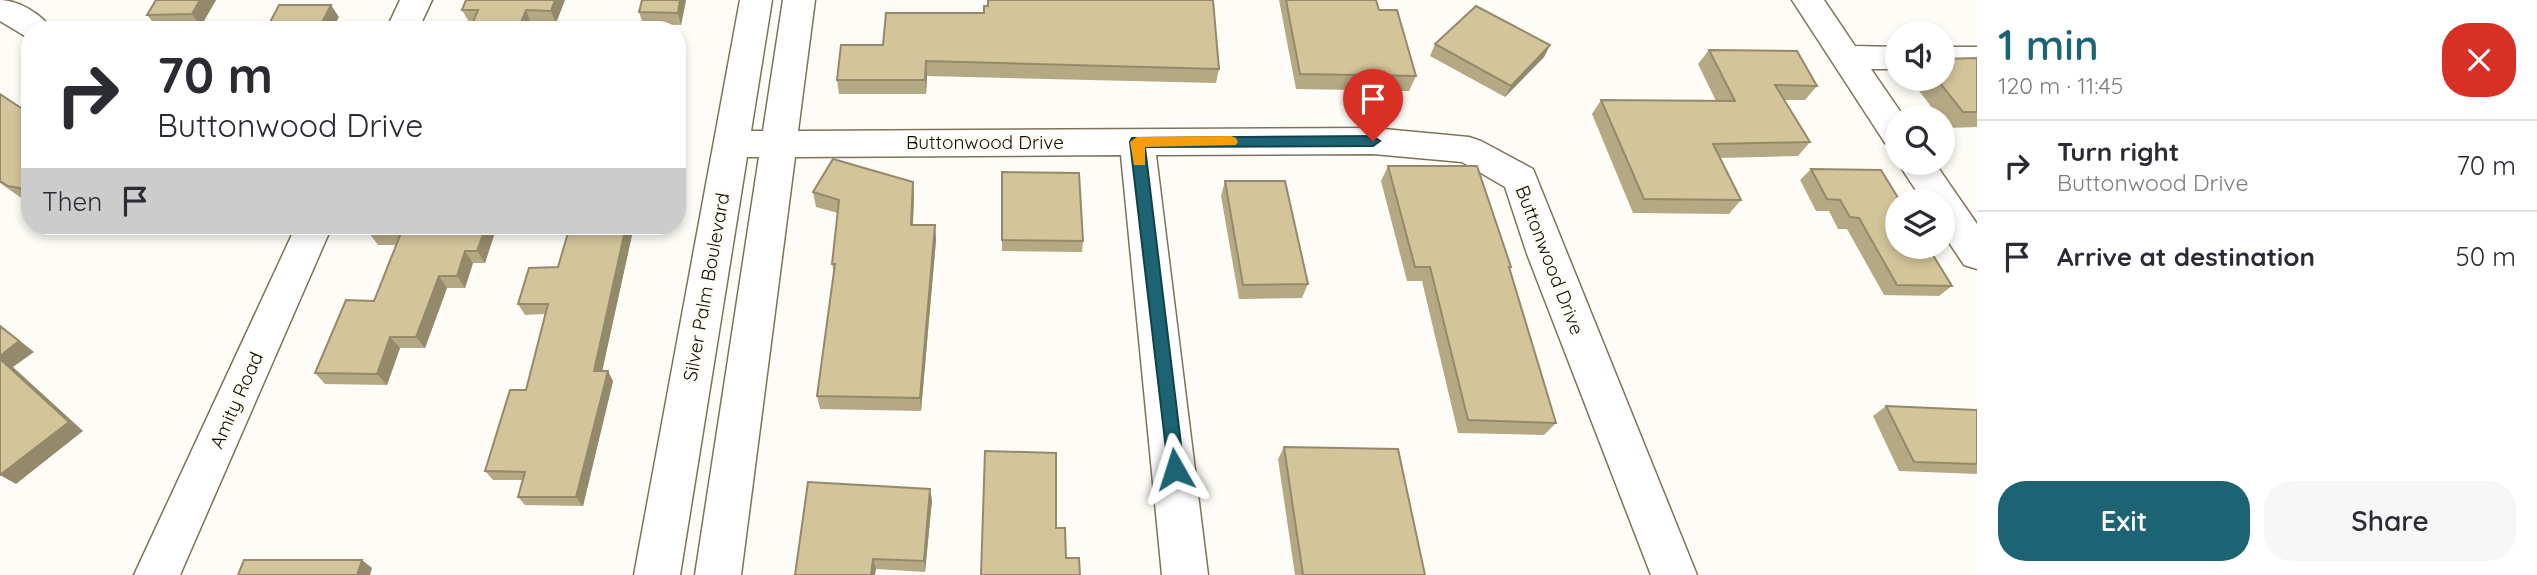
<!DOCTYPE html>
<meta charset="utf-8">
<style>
body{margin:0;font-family:Quicksand,sans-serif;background:#f7f7f7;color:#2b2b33;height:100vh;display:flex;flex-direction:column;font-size:26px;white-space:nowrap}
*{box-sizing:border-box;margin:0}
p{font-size:23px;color:#7c7c81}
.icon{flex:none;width:38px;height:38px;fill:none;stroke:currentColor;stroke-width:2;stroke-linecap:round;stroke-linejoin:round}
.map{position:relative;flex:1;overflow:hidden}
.panel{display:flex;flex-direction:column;background:#fff;width:560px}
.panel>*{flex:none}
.hud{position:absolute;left:21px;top:21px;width:665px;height:214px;border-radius:28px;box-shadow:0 4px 10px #0003;background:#fff;color:#2b2b33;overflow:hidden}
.buttons{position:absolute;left:1885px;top:21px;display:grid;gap:14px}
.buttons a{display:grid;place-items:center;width:70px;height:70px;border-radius:50%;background:#fff;box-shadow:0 4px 10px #0003;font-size:35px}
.pin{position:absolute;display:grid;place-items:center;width:60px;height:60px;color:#fff;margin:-72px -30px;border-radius:50% 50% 50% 0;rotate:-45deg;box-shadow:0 0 7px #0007}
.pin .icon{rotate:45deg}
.me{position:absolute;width:77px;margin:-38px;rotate:354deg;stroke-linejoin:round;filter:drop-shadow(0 0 5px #0008)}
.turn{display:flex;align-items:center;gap:24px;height:147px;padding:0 21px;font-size:32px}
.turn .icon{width:91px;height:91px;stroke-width:2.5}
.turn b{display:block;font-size:49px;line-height:60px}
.then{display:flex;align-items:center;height:66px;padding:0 21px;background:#0003;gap:14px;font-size:26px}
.round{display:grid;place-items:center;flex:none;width:74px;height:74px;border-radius:28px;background:#f7f7f7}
.headline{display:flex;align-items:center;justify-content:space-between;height:119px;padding:0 21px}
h1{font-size:42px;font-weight:600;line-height:52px;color:#1c6473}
.button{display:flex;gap:14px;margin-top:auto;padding:14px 21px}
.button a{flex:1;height:80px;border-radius:28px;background:#1c6473;color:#fff;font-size:28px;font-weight:600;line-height:80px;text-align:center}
.button a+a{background:#f7f7f7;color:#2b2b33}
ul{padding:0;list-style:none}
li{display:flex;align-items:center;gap:21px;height:91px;padding:0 21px;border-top:2px solid #e1e1e2}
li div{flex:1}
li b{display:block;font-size:26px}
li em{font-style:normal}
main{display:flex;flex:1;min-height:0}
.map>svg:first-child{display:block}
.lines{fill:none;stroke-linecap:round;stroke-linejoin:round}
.minor-casing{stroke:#7d7359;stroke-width:3}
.minor{fill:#fff;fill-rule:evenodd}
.wall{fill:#b5a984}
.shaded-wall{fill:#94896b}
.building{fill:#d3c499;stroke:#94896b;stroke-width:2}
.route{fill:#1c6473;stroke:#12414b;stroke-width:2}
.slow{fill:#f59e0b}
.labels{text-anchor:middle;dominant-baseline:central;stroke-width:7;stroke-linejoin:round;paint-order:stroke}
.street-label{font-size:19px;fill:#110d04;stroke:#fefcf6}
</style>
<main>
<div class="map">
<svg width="1977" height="575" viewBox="0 0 1977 575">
<rect width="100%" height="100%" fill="#fefcf6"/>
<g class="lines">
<g class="minor-casing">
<path id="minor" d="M0,0C18,0 42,14 52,30H30V39L0,21Z
M400,0H432L418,30H386Z
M740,0H772L751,131H763L783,0H815L798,131L1373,128L1469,137L1481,141L1533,169L1697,575H1651L1527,254L1505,187L1462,162L1373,154L1156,155L1208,575H1162L1121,155L795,157L741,575H695L759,157H747L680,575H634Z
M1792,0H1824L1855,46L1897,47V69H1871L1904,117H1897V147L1885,143Z
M1942,47H1977V69H1942Z
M1898,163H1935L1977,224V269L1964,265L1942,232V201H1923Z
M296,226H332L180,575H134Z"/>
</g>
<use href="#minor" class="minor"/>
</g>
<path class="wall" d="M156,0H216L201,26L157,27L147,15Z
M565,0L556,23L469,22L462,10Z
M642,0H686L681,25L643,24L639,12Z
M987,0H1213L1219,69L1216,83L927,76L926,94H839L837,80L984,13L987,6Z
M1279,0H1376L1379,10L1416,76L1409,91L1296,89Z
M1435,44L1550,45L1544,57L1505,97L1430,56Z
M1709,50L1817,86L1805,100H1784L1810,142L1798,156L1720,158L1741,200L1729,214L1633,213L1592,114L1601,100L1716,101L1698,64Z
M1977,58V127L1947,128L1942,122V117H1939L1910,79H1942Z
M0,94L30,114V201L24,200L0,183Z
M1388,166L1511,267L1510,269L1556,423L1544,435L1458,433L1422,281H1407L1381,181Z
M1811,169L1952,286L1939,296L1884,295L1847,229H1838L1829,211H1816L1800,180Z
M1002,172L1083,241L1082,252L1002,251Z
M1225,181L1308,284L1302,298L1239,299L1221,196Z
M913,182L914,197L913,225H935L936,240L921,411L820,409L817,396L834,273L832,264L838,213L816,207L813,192Z
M497,226L485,263H473L465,288H447L425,348H400L387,385L325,384L315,373L374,301L396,245H378L369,233Z
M634,226L602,371L613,381L583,506L525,505L518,497L522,480H493L485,471L526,390L545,314L525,315L518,304L558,267Z
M1886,406L1977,410V474L1899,471L1873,416Z
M1284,447L1425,575H1295L1278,459Z
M932,500L925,572L876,569L795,575Z"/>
<path class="shaded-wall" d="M200,0H216L201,26L192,14Z
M555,0H565L556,23L551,11Z
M680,0H686L681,25L678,13Z
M331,5L339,17L332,30H318Z
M526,10L531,23L529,30H518Z
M1550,45L1544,57L1505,97L1511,86Z
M926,61L927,76L926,94L925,80Z
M913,182L914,197L912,239L911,225Z
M935,225L936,240L921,411L920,398Z
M486,226H497L485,263L477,251Z
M626,226H634L600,381L594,371Z
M465,251L473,263L465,288L457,276Z
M439,276L447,288L425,348L416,337Z
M0,325L34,352L13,367L83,431L16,484L0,475Z
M390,337L400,348L387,385L377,374Z
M608,371L613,381L583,506L576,497Z
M930,489L932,500L925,572L924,561Z
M873,559L876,569L875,575H871Z
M362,560L372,568L370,575H357Z"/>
<path class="building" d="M156,0H200L192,14L147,15Z
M466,0H555L551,11L526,10L518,30H470L478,10H462Z
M642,0H680L678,13L639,12Z
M988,0H1213L1219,69L926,61L925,80H837L841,45H883L886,13H984V6H988Z
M1286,0H1376L1379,10H1397L1416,76L1300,74Z
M279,5H331L318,30H266Z
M1476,6L1550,45L1511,86L1435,44Z
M1709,50L1797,51L1817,86L1775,85L1810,142L1713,144L1741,200L1644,199L1601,100L1735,101Z
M1977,58V112H1963L1937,79H1942V59Z
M0,94L30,114V190L8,186L0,181Z
M833,159L913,182L911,225H935L920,398L817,396L835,264H832L839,200L813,192Z
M1388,166H1477L1511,267H1509L1556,423L1468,420L1430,267H1415Z
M1811,169L1881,170L1900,201H1897V247H1928L1952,286L1897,285L1859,218L1850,217L1840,200L1827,199Z
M1002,172L1079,173L1083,241L1002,240Z
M1225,181H1285L1308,284L1243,285Z
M372,226H486L477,251H465L457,276H439L416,337H390L377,374L315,373L346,300L374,301L401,233H369Z
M570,226H626L594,371H608L576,497H518L525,472L485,471L510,390H526L548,304H518L529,268L558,267Z
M0,326L19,341L0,356Z
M0,359L69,422L0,475Z
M1886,406L1977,410V464L1914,462Z
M1284,447L1398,449L1425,575H1303Z
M985,451L1056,453V528H1065L1066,558H1079L1080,575H981Z
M808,482L930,489L924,561L873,559L871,575H795Z
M244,560H362L357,575H238Z"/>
<path class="route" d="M1373,136L1380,141L1373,146L1145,147L1184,469L1181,475L1175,477L1169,475L1130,142L1132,138Z"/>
<path class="slow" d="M1231,136L1236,138L1238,142L1236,145L1145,147V165H1134L1130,142L1137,137Z"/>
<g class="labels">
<g class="street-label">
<text x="985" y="142">Buttonwood Drive</text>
<text transform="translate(1550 260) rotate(69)">Buttonwood Drive</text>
<text transform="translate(706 287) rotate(-80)">Silver Palm Boulevard</text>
<text transform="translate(236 400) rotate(-66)">Amity Road</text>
</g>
</g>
</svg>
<div class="buttons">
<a><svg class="icon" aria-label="sound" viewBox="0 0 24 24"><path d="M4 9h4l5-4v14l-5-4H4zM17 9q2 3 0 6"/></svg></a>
<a><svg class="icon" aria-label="search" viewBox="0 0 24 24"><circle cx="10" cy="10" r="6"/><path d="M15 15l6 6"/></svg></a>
<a><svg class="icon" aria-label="layers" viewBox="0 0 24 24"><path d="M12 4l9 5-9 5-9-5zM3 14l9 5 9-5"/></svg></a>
</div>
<div class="pin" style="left:1373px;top:141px;background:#d93025"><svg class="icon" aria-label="arrive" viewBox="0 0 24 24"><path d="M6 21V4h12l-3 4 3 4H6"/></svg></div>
<svg class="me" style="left:1175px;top:469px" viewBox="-20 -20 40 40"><path d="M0-17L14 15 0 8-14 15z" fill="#1c6473" stroke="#fff" stroke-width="4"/></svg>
<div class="hud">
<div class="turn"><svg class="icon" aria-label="right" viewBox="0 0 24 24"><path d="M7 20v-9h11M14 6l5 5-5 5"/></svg><div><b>70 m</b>Buttonwood Drive</div></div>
<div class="then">Then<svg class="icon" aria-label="arrive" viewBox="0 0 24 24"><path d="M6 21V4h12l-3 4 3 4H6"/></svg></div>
</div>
</div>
<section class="panel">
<div class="headline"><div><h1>1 min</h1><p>120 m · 11:45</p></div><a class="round" style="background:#d93025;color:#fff"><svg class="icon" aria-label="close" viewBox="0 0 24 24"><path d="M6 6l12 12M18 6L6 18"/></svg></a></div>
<ul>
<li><svg class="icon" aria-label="right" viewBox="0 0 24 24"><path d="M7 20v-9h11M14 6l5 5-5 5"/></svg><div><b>Turn right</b><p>Buttonwood Drive</p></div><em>70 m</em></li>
<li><svg class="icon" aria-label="arrive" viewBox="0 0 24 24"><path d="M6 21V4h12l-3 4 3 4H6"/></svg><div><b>Arrive at destination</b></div><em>50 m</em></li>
</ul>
<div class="button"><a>Exit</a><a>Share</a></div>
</section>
</main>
